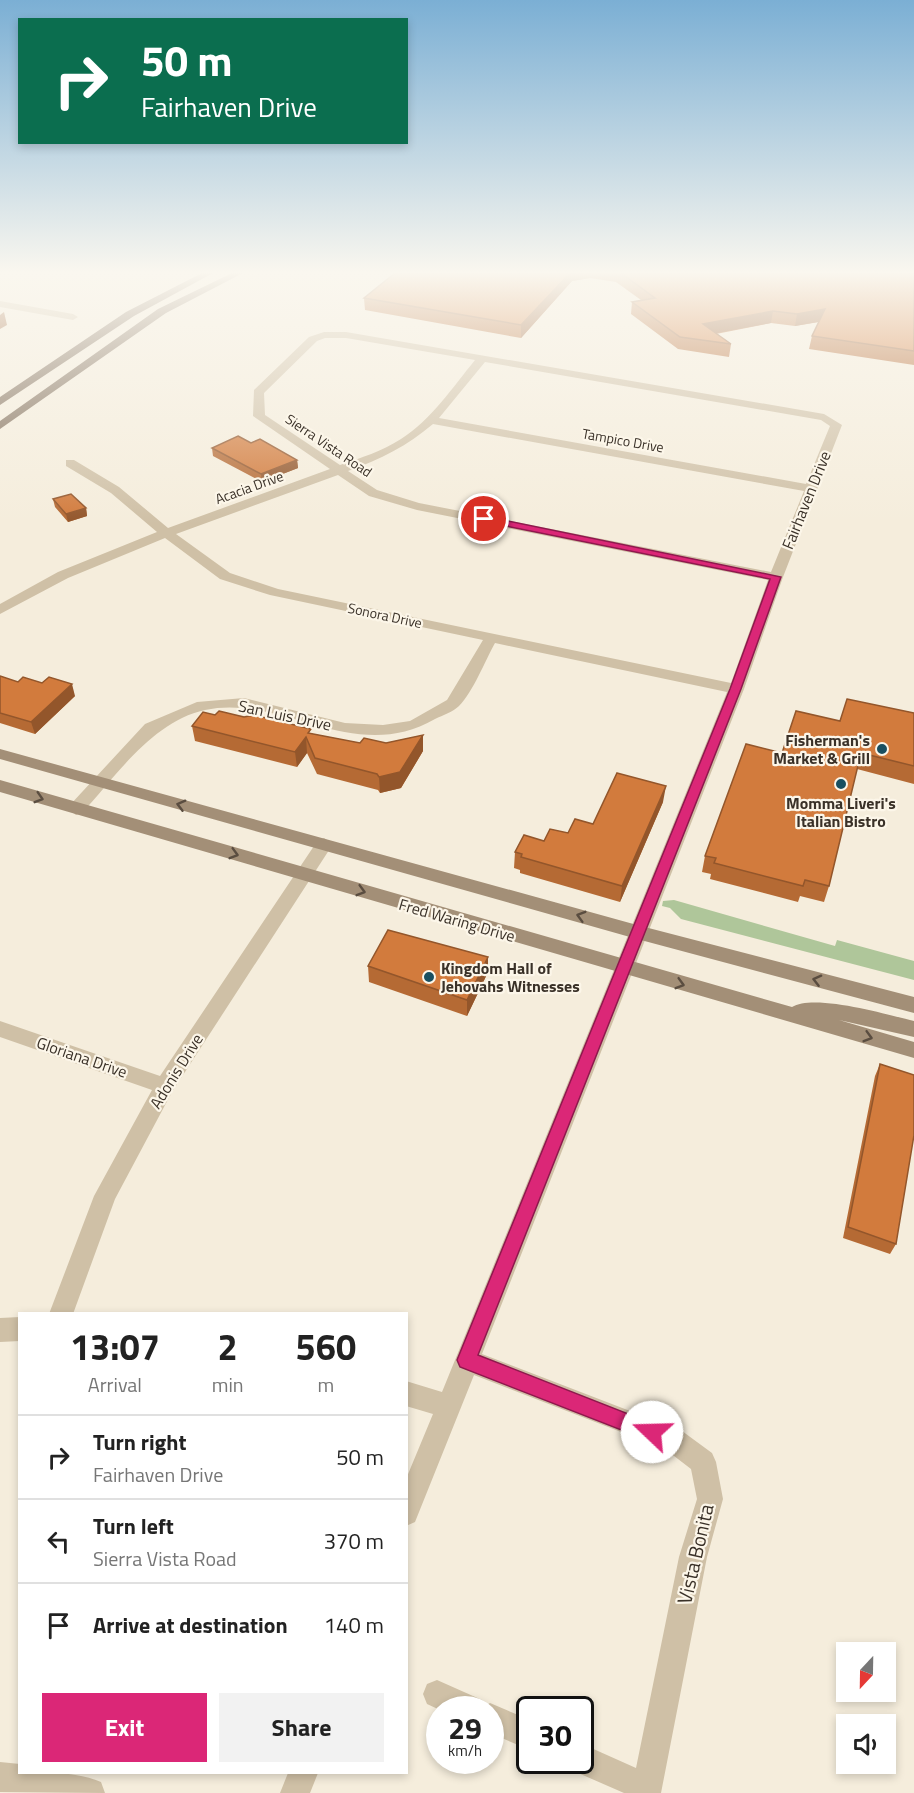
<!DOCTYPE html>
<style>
body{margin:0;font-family:"Titillium Web",sans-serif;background:#f2f2f2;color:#222;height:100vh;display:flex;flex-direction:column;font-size:22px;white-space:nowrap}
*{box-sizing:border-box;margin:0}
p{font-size:20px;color:#767676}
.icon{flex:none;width:33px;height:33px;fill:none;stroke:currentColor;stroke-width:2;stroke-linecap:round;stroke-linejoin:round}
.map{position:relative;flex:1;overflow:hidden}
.drawer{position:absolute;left:18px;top:1312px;width:390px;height:462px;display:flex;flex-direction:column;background:#fff;border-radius:0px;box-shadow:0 3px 9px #0003}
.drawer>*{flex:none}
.guide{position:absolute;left:18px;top:18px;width:390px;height:126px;border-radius:0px;box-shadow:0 3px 9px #0003;background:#0b6e4f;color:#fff;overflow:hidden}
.needle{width:39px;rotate:202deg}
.fabs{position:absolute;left:836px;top:1642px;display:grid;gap:12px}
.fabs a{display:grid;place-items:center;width:60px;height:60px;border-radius:0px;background:#fff;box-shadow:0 3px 9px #0003;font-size:30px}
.speed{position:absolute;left:426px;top:1696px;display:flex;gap:12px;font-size:30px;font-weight:700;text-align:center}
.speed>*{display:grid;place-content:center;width:78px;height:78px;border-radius:50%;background:#fff;box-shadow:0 3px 9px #0003;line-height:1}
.speed small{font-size:15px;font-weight:400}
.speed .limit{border:3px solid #111;border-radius:9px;background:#fff;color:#111}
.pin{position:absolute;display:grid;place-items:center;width:51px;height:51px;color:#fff;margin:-26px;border:3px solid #fff;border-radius:50%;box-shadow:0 2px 6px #0007}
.me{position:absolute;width:66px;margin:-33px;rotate:291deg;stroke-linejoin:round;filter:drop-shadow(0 0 4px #0008)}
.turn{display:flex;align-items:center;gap:21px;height:126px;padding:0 24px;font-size:27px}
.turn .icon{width:78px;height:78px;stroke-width:2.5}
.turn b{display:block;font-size:42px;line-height:51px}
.eta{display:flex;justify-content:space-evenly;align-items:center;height:102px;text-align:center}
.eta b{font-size:36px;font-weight:700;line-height:42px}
.cta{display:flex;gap:12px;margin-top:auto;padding:12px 24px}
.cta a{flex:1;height:69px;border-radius:0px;background:#db2777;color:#fff;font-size:24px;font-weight:700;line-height:69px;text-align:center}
.cta a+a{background:#f2f2f2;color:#222}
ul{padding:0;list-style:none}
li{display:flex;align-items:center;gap:18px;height:84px;padding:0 24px;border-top:2px solid #e0e0e0}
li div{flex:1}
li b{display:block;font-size:22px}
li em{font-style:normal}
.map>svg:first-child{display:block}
.green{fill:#afc69a}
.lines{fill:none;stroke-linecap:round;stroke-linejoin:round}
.street{fill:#cfc0a6;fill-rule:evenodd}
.secondary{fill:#a38f77;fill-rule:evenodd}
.primary{fill:#7e6b57;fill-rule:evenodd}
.wall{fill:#b56a34}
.shaded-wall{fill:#93562b}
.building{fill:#d27b3d;stroke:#93562b;stroke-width:1.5}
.oneway{stroke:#5a4d40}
.route{fill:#db2777;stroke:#8e194d;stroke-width:1.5}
.poi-dot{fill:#194f60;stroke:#fcf6e9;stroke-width:2}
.labels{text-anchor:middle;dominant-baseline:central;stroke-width:4.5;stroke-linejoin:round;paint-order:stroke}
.far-street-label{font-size:14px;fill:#3a3128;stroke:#fcf6e9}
.street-label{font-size:16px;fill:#3a3128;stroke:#fcf6e9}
.poi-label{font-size:16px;font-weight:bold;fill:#3a3128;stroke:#fcf6e9;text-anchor:end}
.near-street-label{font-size:20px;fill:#3a3128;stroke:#fcf6e9}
</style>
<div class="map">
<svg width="914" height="1793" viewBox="0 0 914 1793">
<rect width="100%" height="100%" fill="#f5eddc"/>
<path class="green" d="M674,900L835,946L837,940L914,961V980L681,919L670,908L662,906L663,901Z"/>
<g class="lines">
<path class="street" d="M0,301L73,314L78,317L73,320L0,307Z
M324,332H346L824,414L842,425L783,577L744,689L482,1354L682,1431L712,1453L716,1462L723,1499L707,1557L661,1793H624L569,1769L566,1761H580V1743L636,1768L679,1557L697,1499L691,1469L665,1449L474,1375L415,1522L406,1526V1479L433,1414L406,1406V1381L442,1392L727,692L495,643C485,661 473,692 459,706C453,712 443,715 435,719C354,766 281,693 205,710C153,721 116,776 82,813L76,815L68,809L70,805L145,724L197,702L244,698L345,723L383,725L410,721L447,700L483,640L270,595L220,579L165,538L68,578L0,614V604L58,572L157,532L111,493L66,466V460H74L119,487L168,528L330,469L253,416L254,390L309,337ZM325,338H346L475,360C453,387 431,420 401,439C382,451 361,458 340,465L265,415L264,393L317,341ZM485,362L821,420L830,426L806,484L439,418ZM433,424L804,491L771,572L419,503L377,490L348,471C381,459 407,446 433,424ZM338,475L369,496L417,510L768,580L731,683L278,589L230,573L176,534Z
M324,838L333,844L172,1092L115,1199L73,1314H49L94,1196L152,1090L0,1037V1021L160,1076L318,840Z
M20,1317V1341L0,1342V1318Z
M437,1680L482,1700L485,1706L490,1703L530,1720V1750L490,1733V1710H440L427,1704L423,1694L427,1684Z
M0,1762L20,1764V1773C48,1773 74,1771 101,1782L105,1793L0,1792Z
M288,1773H318L310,1793H280Z"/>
<path class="secondary" d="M0,749L637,925L914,997V1013L637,939L0,759Z
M0,780L792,1007C814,993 889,1015 914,1021V1037L839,1020L914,1042V1058L0,792Z"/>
<path class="primary" d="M202,273H213L134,316L0,405V397L126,312Z
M232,273H243L166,313L0,429V421L158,309Z"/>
</g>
<path class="wall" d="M395,273H914V365L809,349L812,336L819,322L795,326L771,323L716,334L731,344L729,357L678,349L631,314L632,302L641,300L616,282L590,278L572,281L521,338L365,310L364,298Z
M212,448L297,460L298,468L262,482L213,456Z
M53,499L86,508L87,516L68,522L55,507Z
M0,676L18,682L75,696L35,734L0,723Z
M914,713V784L857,769L829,886L824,902L800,896L798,902L710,879L711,874L702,872L705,856L782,753L840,721Z
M215,715L360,743H386L423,735V751L401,788L380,793L378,790L317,774L307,753L297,767L195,741L192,726Z
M663,802L620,902L520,873V870L514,868L515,852L544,841L568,833L593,824Z
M488,957V972L467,1016L369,982L368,966Z
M880,1064L896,1244L890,1254L843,1238L875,1076Z"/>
<path class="shaded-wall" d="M570,273H590V278L572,281L521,338V325Z
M825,309L823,321L795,326L797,314Z
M773,311L771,323L701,336L703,324Z
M4,312L7,325L0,329V315Z
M297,460L298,468L262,482L261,474Z
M86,508L87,516L68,522L66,514Z
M72,684L75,696L35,734L31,722Z
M423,735V751L401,788L380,793L379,777Z
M306,737L307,753L297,767L295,752Z
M666,786L663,802L620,902L622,886Z
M488,957V972L467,1016V1000Z"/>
<path class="building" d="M395,273H570L521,325L364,298Z
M621,273H914V351L812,336L825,309L797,314L773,311L703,324L731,344L680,337L632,302L655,298Z
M238,436L251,443L260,439L297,460L261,474L212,448Z
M71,494L86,508L66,514L53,499Z
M0,676L18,682L23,677L42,683L49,677L72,684L31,722L0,713Z
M847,699L914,713V766L861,753L829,886L805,880L803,886L714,863L716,858L705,856L746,744L782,753L796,711L840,721Z
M219,711L244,717L254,715L311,729L308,733L360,743L364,738L386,743L423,735L400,772L379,777L377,774L315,758L306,737L295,752L192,726L203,712L215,715Z
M617,773L666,786L622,886L521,857L522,854L515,852L524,835L544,841L550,829L568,833L575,819L593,824Z
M388,930L488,957L467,1000L368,966Z
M880,1064L914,1075V1135L896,1244L848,1227Z"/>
<defs><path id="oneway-chevron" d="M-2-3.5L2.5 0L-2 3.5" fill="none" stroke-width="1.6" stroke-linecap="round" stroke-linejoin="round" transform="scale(1.5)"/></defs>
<g class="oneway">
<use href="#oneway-chevron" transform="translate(39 798) rotate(17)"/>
<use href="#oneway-chevron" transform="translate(181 805) rotate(-165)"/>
<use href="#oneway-chevron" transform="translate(234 854) rotate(16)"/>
<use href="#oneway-chevron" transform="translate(361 891) rotate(16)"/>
<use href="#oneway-chevron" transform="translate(581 916) rotate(-164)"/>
<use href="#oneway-chevron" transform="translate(817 980) rotate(-166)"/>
<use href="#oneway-chevron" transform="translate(680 984) rotate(16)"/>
<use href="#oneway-chevron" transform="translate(868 1037) rotate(16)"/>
</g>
<linearGradient id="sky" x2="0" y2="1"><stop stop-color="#7bafd4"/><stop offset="0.52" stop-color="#faf7ef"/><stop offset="1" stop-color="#faf7ef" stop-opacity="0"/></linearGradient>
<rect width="914" height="524" fill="url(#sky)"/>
<path class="route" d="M484,516L781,577L741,689L478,1355L659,1426L662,1432L659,1439L652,1442L460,1367L457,1360L730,689L770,579L481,521V517Z"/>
<g class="poi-dot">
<circle cx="882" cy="749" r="6"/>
<circle cx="841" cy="784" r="6"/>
<circle cx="429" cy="977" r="6"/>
</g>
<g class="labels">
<g class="far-street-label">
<text transform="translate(623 440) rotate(10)">Tampico Drive</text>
<text transform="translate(329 445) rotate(34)">Sierra Vista Road</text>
<text transform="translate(249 487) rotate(-20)">Acacia Drive</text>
<text transform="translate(385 615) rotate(12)">Sonora Drive</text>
</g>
<g class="street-label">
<text transform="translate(806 500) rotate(-68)">Fairhaven Drive</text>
<text transform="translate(285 715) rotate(12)">San Luis Drive</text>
<text transform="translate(457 920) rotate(16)">Fred Waring Drive</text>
<text transform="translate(82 1057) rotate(19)">Gloriana Drive</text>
<text transform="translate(176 1071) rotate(-58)">Adonis Drive</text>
</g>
<g class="poi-label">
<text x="870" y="740">Fisherman's<tspan x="870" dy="18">Market &amp; Grill</tspan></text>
<text x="841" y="803" text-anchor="middle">Momma Liveri's<tspan x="841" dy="18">Italian Bistro</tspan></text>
<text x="441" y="968" text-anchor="start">Kingdom Hall of<tspan x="441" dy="18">Jehovahs Witnesses</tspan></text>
</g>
<g class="near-street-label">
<text transform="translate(695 1554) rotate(-77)">Vista Bonita</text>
</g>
</g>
</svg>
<div class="fabs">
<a><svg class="needle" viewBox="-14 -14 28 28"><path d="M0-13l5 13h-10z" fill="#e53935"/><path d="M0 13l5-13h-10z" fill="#767676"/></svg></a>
<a><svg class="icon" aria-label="sound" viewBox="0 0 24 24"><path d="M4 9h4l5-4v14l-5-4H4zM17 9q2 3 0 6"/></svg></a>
</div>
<div class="speed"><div>29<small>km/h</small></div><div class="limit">30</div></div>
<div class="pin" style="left:484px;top:519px;background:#d93025"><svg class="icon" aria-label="arrive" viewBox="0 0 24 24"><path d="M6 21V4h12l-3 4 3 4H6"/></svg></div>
<svg class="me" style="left:652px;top:1432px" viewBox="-20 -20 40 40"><circle r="19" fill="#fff"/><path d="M0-13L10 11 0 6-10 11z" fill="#db2777"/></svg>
<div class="guide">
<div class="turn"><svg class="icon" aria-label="right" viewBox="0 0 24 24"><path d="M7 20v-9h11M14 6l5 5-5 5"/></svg><div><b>50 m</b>Fairhaven Drive</div></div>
</div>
<section class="drawer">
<div class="eta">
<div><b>13:07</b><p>Arrival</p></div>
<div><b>2</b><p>min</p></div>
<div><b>560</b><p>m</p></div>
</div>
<ul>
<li><svg class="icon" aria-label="right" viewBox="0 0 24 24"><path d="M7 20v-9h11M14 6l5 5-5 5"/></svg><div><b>Turn right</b><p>Fairhaven Drive</p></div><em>50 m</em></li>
<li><svg class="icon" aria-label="left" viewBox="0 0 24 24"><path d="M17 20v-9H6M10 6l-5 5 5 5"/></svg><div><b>Turn left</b><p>Sierra Vista Road</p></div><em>370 m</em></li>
<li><svg class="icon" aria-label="arrive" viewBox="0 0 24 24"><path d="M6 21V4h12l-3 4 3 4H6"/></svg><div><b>Arrive at destination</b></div><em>140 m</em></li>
</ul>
<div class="cta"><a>Exit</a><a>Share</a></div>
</section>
</div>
